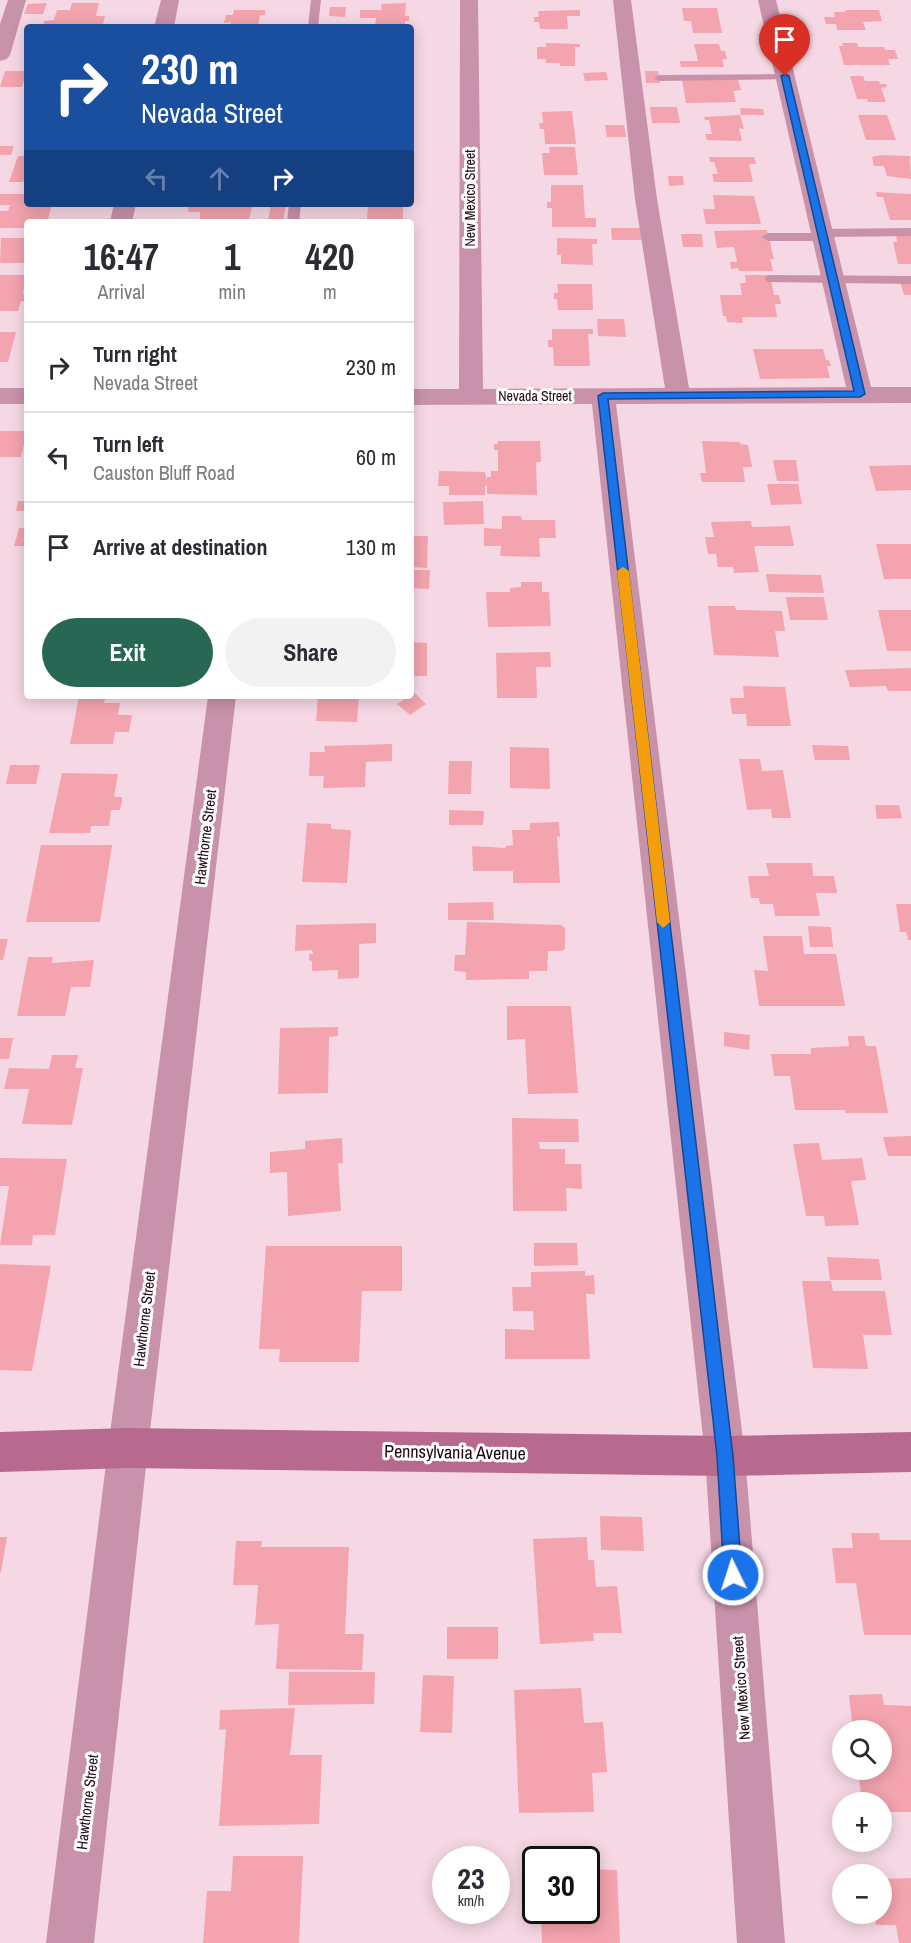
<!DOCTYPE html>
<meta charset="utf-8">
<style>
body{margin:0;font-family:"Archivo Narrow",sans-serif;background:#f2f2f3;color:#2b2b33;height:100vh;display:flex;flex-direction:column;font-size:22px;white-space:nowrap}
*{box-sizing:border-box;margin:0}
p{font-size:20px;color:#7c7c81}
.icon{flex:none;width:33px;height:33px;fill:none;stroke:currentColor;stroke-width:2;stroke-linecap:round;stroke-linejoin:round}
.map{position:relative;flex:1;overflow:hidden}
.details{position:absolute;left:24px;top:219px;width:390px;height:480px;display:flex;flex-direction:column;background:#fff;border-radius:6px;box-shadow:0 3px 15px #0003}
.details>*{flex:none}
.hud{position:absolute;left:24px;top:24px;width:390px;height:183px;border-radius:6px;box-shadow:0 3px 15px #0003;background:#1a4fa0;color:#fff;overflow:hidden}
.buttons{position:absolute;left:832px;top:1720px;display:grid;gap:12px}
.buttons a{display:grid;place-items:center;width:60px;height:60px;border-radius:50%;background:#fff;box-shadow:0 3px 15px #0003;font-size:30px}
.speed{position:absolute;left:432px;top:1846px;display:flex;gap:12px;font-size:30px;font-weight:700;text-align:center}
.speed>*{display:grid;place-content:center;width:78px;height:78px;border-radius:50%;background:#fff;box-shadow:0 3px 15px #0003;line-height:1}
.speed small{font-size:15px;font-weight:400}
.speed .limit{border:3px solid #111;border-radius:9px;background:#fff;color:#111}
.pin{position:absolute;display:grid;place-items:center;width:51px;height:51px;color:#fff;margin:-62px -26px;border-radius:50% 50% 50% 0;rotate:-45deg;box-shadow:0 0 6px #0007}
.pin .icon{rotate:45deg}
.me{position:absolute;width:66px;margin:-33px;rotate:356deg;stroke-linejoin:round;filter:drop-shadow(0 0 4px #0008)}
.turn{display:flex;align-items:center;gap:21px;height:126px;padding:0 18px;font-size:27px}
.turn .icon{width:78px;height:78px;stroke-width:2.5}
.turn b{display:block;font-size:42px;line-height:51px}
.lanes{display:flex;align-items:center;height:57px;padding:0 18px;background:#0003;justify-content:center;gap:30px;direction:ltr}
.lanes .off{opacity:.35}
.eta{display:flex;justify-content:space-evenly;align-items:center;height:102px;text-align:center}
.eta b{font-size:36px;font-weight:700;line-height:42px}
.button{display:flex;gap:12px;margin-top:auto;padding:12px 18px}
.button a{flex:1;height:69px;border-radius:36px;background:#276754;color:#fff;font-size:24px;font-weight:700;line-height:69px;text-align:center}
.button a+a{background:#f2f2f3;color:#2b2b33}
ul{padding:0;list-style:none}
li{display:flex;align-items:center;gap:18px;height:90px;padding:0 18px;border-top:2px solid #e1e1e2}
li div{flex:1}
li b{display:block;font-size:22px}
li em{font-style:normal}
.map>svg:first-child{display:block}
.building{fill:#f4a4ae}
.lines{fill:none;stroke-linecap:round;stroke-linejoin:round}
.lane{fill:#c892aa;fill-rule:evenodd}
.street{fill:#c892aa;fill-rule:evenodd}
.secondary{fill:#b76a8e;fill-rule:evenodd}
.route{fill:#1a73e8;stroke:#114b97;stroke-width:1.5}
.slow{fill:#f59e0b}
.labels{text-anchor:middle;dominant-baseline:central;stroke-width:6;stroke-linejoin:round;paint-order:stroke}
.far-street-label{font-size:14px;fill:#1f0713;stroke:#fff}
.street-label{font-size:15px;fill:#1f0713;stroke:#fff}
.near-street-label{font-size:18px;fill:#1f0713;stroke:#fff}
</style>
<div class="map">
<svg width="911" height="1943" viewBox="0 0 911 1943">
<rect width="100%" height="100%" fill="#f6d8e5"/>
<path class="building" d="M47,3L43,14H24L28,4Z
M72,3H99L96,16H105L102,27H43L44,21L54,20L57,10H70Z
M406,3L405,16H409V21H405V27H375L376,18H360V10H382L381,4Z
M330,7H346L345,17L329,16Z
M682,8H717L722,33H693L691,21H684Z
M234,10H265V15H260L258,27H230L231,22L224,23L226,15H233Z
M580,10V16H567L568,29H540L539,22H534V17H539L538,11Z
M845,10H879L882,21L863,22L866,30H837L836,24H826L824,17H835L834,12H845Z
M546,43L580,44V47H575V66H560V63H546V59H537V47H546Z
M842,43H857L858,47H884L885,50H895L898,59H888L890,65H844L839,46H843Z
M694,44H719L721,51H725L727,59H722L724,67H681L680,61H698Z
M5,71H27V80H24L22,87H0Z
M645,71H658L660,83H646Z
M606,72L608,80L585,81L583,73Z
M850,76H863L865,81H879L880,84H886L887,87L881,88L886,102H868L867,99H857Z
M682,80H738L741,90L733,91L736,102L686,103Z
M650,107H677L680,123H652Z
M740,108L763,109L764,115H741Z
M572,111L576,144H545L544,129H540L539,123H543L542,112Z
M740,115L744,129L739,128L742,141L707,140L705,134H712L709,120H705L704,117Z
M858,115H887L896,140H866Z
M605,125H624L626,137H607Z
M0,146H14L11,155H0Z
M549,147H575L578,175H544L542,153H550Z
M881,155L910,156L911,179L887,176L884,166H874L872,157Z
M18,156H27V177H25L23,182H9Z
M709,157H754L756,164H749L753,182H714L712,174H718L714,162H710Z
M668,176H683L684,185L669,186Z
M551,185H583L585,218H596V227H552V208H547V202H551Z
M876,192L911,194V220H890L883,197H877Z
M0,194H27V204H52L48,219L27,222V228H0V211H8L10,205H0Z
M713,195L754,196L761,224H706L703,209H715Z
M189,204H237V207H252L249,219H200V212H188Z
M271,204H286L283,222H268Z
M368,204H403V219H367Z
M611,228H641L643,240H612Z
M767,230L774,259H770L773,271H739L738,268L731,269L730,262H737L734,247L717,248L714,231Z
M681,234H702L703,247H683Z
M896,235L911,236V264H898L893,242H897Z
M1,238H27V263H0Z
M557,238L597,239V244H592L593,265L561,264V255H557Z
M0,275H25L23,294L27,295L26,301H21L18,311H0Z
M745,275H770L774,295H779L781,304H775L777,317H742L743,323L727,322L726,316H723L720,295H742L740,283H746Z
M900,282H911V295H904Z
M557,284H592L593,310H558L557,299H554V293H558Z
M597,319H624L626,337L598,336Z
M552,329H593V334H588L590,366H554L553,347H548V340H552Z
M0,332H16L8,362H0Z
M753,349H823L826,360H829L831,366H827L830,378L760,379Z
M0,431H27L21,457H0Z
M498,441H540L541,462H536L537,495L487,494V486H485V495H449V486H438L439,471L485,472L487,481V477H491V471H498V450H494V444H498Z
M702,441L740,442V444L748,445L752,467H743L745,482H702L700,473H706Z
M773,460H796L799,481H777Z
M911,465V490L876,491L869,466Z
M767,484H798L802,504L771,505Z
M18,501H27V511H16Z
M483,501L484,524L444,525L443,502Z
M502,516H521L522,520H555L556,538H539L540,557L500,556L501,546H484V528L502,529Z
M751,521L752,527L790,526L794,546H754L759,572L734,573L733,567H718L716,554H708L705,537H714L711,522Z
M19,528H27V546H14Z
M411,536H428L427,568L411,567Z
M876,544H911V579H884Z
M411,570H430L429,589L411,588Z
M766,574L821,575L824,593L769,592Z
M521,582H542V592H549L551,626L488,627L486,592H510V588L521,587Z
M786,597H824L828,620H790Z
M708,606H735L736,610L782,611L785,631H775L779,657L714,655Z
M878,610H911V651H887Z
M411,642L427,643V676H411Z
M550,652L551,667H536L537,698H497L496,653Z
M911,668V691H888L886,686L850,687L845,670Z
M743,686L785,687L791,726H747L746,714H732L730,698H744Z
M415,693L426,704L410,715L397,704Z
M79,696H106L104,703H120L118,715H132L129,732H115L113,744H70Z
M318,696H359L357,722L316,721Z
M392,744V761L366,762L365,787L323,788L324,776H309L310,752H325L324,746Z
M812,745L848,746L850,760H815Z
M510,747L549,748L550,789L510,788Z
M739,759H760L762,771L783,770L791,818H772L771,809L747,810Z
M449,761H472L471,794H448Z
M10,765H40L36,784H6Z
M62,773L118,774L114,797H122V801L120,810H111L109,826H91L90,833H49Z
M875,805H899L902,818L877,819Z
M449,810L484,811L483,825H449Z
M559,822L560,837L557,836L560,883H513V871H473L472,846L506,848V846L513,845L512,830H530V823Z
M307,823L331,824V829L351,830L347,883L302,882Z
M41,845H112L100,922H26Z
M766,863H812L813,876H834L837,893H816L820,916H775L773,904H760L759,898H751L748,876H769Z
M493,902L494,920H448V903Z
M896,904H911V940H908L906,932H900Z
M467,922L561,925L565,928V949L561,951H548L547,971H529V979L466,980V972L454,971L455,955H465Z
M376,923V943L359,944V978L338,979V970L312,971V961L309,960V954H313L312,950L295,951L296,925Z
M808,926L831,927L833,947H810Z
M763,936H802L804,954H836L845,1006H759L754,970L768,971Z
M0,939H8L3,960H0Z
M28,957H53L52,963L94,960L90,987H71L65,1016H17Z
M507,1006H571L578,1093L528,1094L525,1039L507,1040Z
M338,1027V1036L329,1037L328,1093L278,1094L280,1028Z
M724,1032L750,1035L749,1050L724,1046Z
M848,1036H864L866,1046H876L888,1113H845V1110H795L790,1076H774L771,1054H811V1048L849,1046Z
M0,1038H13L9,1059H0Z
M52,1055H78L75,1068H83L72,1125L22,1124L29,1089H4L9,1068L49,1069Z
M512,1118L578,1119L579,1142H539L540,1149H565V1164H581L582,1189L566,1188L567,1211H513Z
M911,1136V1156H888L883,1137Z
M342,1138L343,1163H338L341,1211L288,1216L287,1172L270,1173V1152L305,1149V1141Z
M819,1143L822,1160L862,1158L866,1180L851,1181L859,1225L825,1226L824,1216H806L793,1144Z
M0,1158L67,1159L55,1235H33L32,1245H0L9,1186H0Z
M534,1243H577L578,1265L534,1266Z
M266,1246H402V1291H362L359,1362H279L280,1349H259Z
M827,1257L879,1259L882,1280H830Z
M0,1264L51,1266L32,1371L0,1370Z
M585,1271V1276L594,1275L595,1294H586L590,1359H505V1329L534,1330L533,1311H513L512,1287H531V1272Z
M802,1281H831L833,1291H885L892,1335H863L868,1369L813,1368Z
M600,1516L642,1517L644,1551L601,1550Z
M851,1533H879L880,1540H911V1635H864L856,1583H836L832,1548H853Z
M0,1537H7L1,1572H0Z
M587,1537L588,1560H594L596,1587L617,1586L622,1633H593L594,1641L540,1644L533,1539Z
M236,1541H262L261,1547H349L345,1634H364L362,1670L276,1669L279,1624L255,1625L258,1585H233Z
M447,1627H498V1659H447Z
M289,1672H375L374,1704L288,1705Z
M423,1675L454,1676L452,1733L420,1732Z
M581,1688L584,1723L603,1722L607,1772L592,1773L594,1812L519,1813L514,1690Z
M882,1694L884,1705L911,1706V1812H882V1803H862L858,1770H882V1731H853L849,1695Z
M295,1708L290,1755H322L319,1824L219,1826L226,1729L219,1730L220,1710Z
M233,1856H303L299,1943H203L207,1891H231Z
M586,1869L617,1870L620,1943H542L541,1911H586Z
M911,1878V1943H899L896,1925H876L875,1914H882V1879Z"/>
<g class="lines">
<path class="lane" d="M311,0H321L318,27H308Z
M785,74L790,77L789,79L659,81L654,78L659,75Z
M289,204H301L299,222H287Z
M911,228V236L829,237L823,241H768L762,237L768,233H816L822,229Z
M771,275L911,276V284L767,282L765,279L767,276Z"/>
<path class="street" d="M8,0H26L10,55L7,59L0,61V24Z
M161,0H179L174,27H154Z
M460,0H478L483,389L665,388L635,199L613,0H631L657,199L689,388L846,387L758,0H776L871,387H911V403L616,404L745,1456L785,1943H737L705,1456L592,404L411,405V389H459Z
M114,204H136L132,222H110Z
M0,388H27V404H0Z
M208,696H236L148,1448L94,1943H46L108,1448Z"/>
<path class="secondary" d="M128,1428L725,1436L911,1432V1472L725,1476L128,1468L0,1472V1432Z"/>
</g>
<path class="route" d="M785,74L789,76L865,394L860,397L608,399L733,1456L742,1575L739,1581L733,1584L727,1581L724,1575L717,1456L598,396L603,393L854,391L781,76Z"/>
<path class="slow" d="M623,567L629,571L670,922L663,928L657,922L617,571Z"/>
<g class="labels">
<g class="far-street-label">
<text transform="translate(470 198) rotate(-90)">New Mexico Street</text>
<text x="535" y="396">Nevada Street</text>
</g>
<g class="street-label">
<text transform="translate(205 837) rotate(-83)">Hawthorne Street</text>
<text transform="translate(144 1319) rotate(-83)">Hawthorne Street</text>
<text transform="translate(741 1688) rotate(-94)">New Mexico Street</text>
<text transform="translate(87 1802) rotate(-83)">Hawthorne Street</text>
</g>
<g class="near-street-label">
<text transform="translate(455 1452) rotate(1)">Pennsylvania Avenue</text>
</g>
</g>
</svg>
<div class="buttons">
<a><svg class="icon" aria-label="search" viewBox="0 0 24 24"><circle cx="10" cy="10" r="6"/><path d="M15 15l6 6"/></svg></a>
<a>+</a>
<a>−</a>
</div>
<div class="speed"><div>23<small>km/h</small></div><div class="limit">30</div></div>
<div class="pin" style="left:785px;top:76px;background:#d93025"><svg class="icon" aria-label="arrive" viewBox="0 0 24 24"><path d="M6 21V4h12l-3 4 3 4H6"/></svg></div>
<svg class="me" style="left:733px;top:1575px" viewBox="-20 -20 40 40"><circle r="17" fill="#1a73e8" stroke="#fff" stroke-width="3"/><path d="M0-11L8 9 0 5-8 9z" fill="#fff"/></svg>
<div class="hud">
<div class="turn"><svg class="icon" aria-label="right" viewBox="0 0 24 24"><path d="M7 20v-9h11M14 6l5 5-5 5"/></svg><div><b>230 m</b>Nevada Street</div></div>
<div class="lanes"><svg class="icon off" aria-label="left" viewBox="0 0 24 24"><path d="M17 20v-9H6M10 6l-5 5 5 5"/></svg><svg class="icon off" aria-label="ahead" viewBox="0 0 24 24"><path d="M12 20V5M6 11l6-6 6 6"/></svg><svg class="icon" aria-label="right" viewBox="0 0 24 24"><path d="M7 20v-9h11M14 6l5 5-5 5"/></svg></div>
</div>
<section class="details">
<div class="eta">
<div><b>16:47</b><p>Arrival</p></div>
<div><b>1</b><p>min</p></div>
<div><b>420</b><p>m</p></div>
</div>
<ul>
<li><svg class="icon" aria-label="right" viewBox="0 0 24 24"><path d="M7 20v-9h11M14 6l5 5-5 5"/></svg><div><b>Turn right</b><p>Nevada Street</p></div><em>230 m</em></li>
<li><svg class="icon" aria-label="left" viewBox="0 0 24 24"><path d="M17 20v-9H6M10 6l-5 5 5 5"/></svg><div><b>Turn left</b><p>Causton Bluff Road</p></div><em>60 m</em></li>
<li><svg class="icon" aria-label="arrive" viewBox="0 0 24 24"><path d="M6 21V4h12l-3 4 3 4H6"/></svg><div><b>Arrive at destination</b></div><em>130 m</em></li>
</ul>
<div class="button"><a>Exit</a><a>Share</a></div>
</section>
</div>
